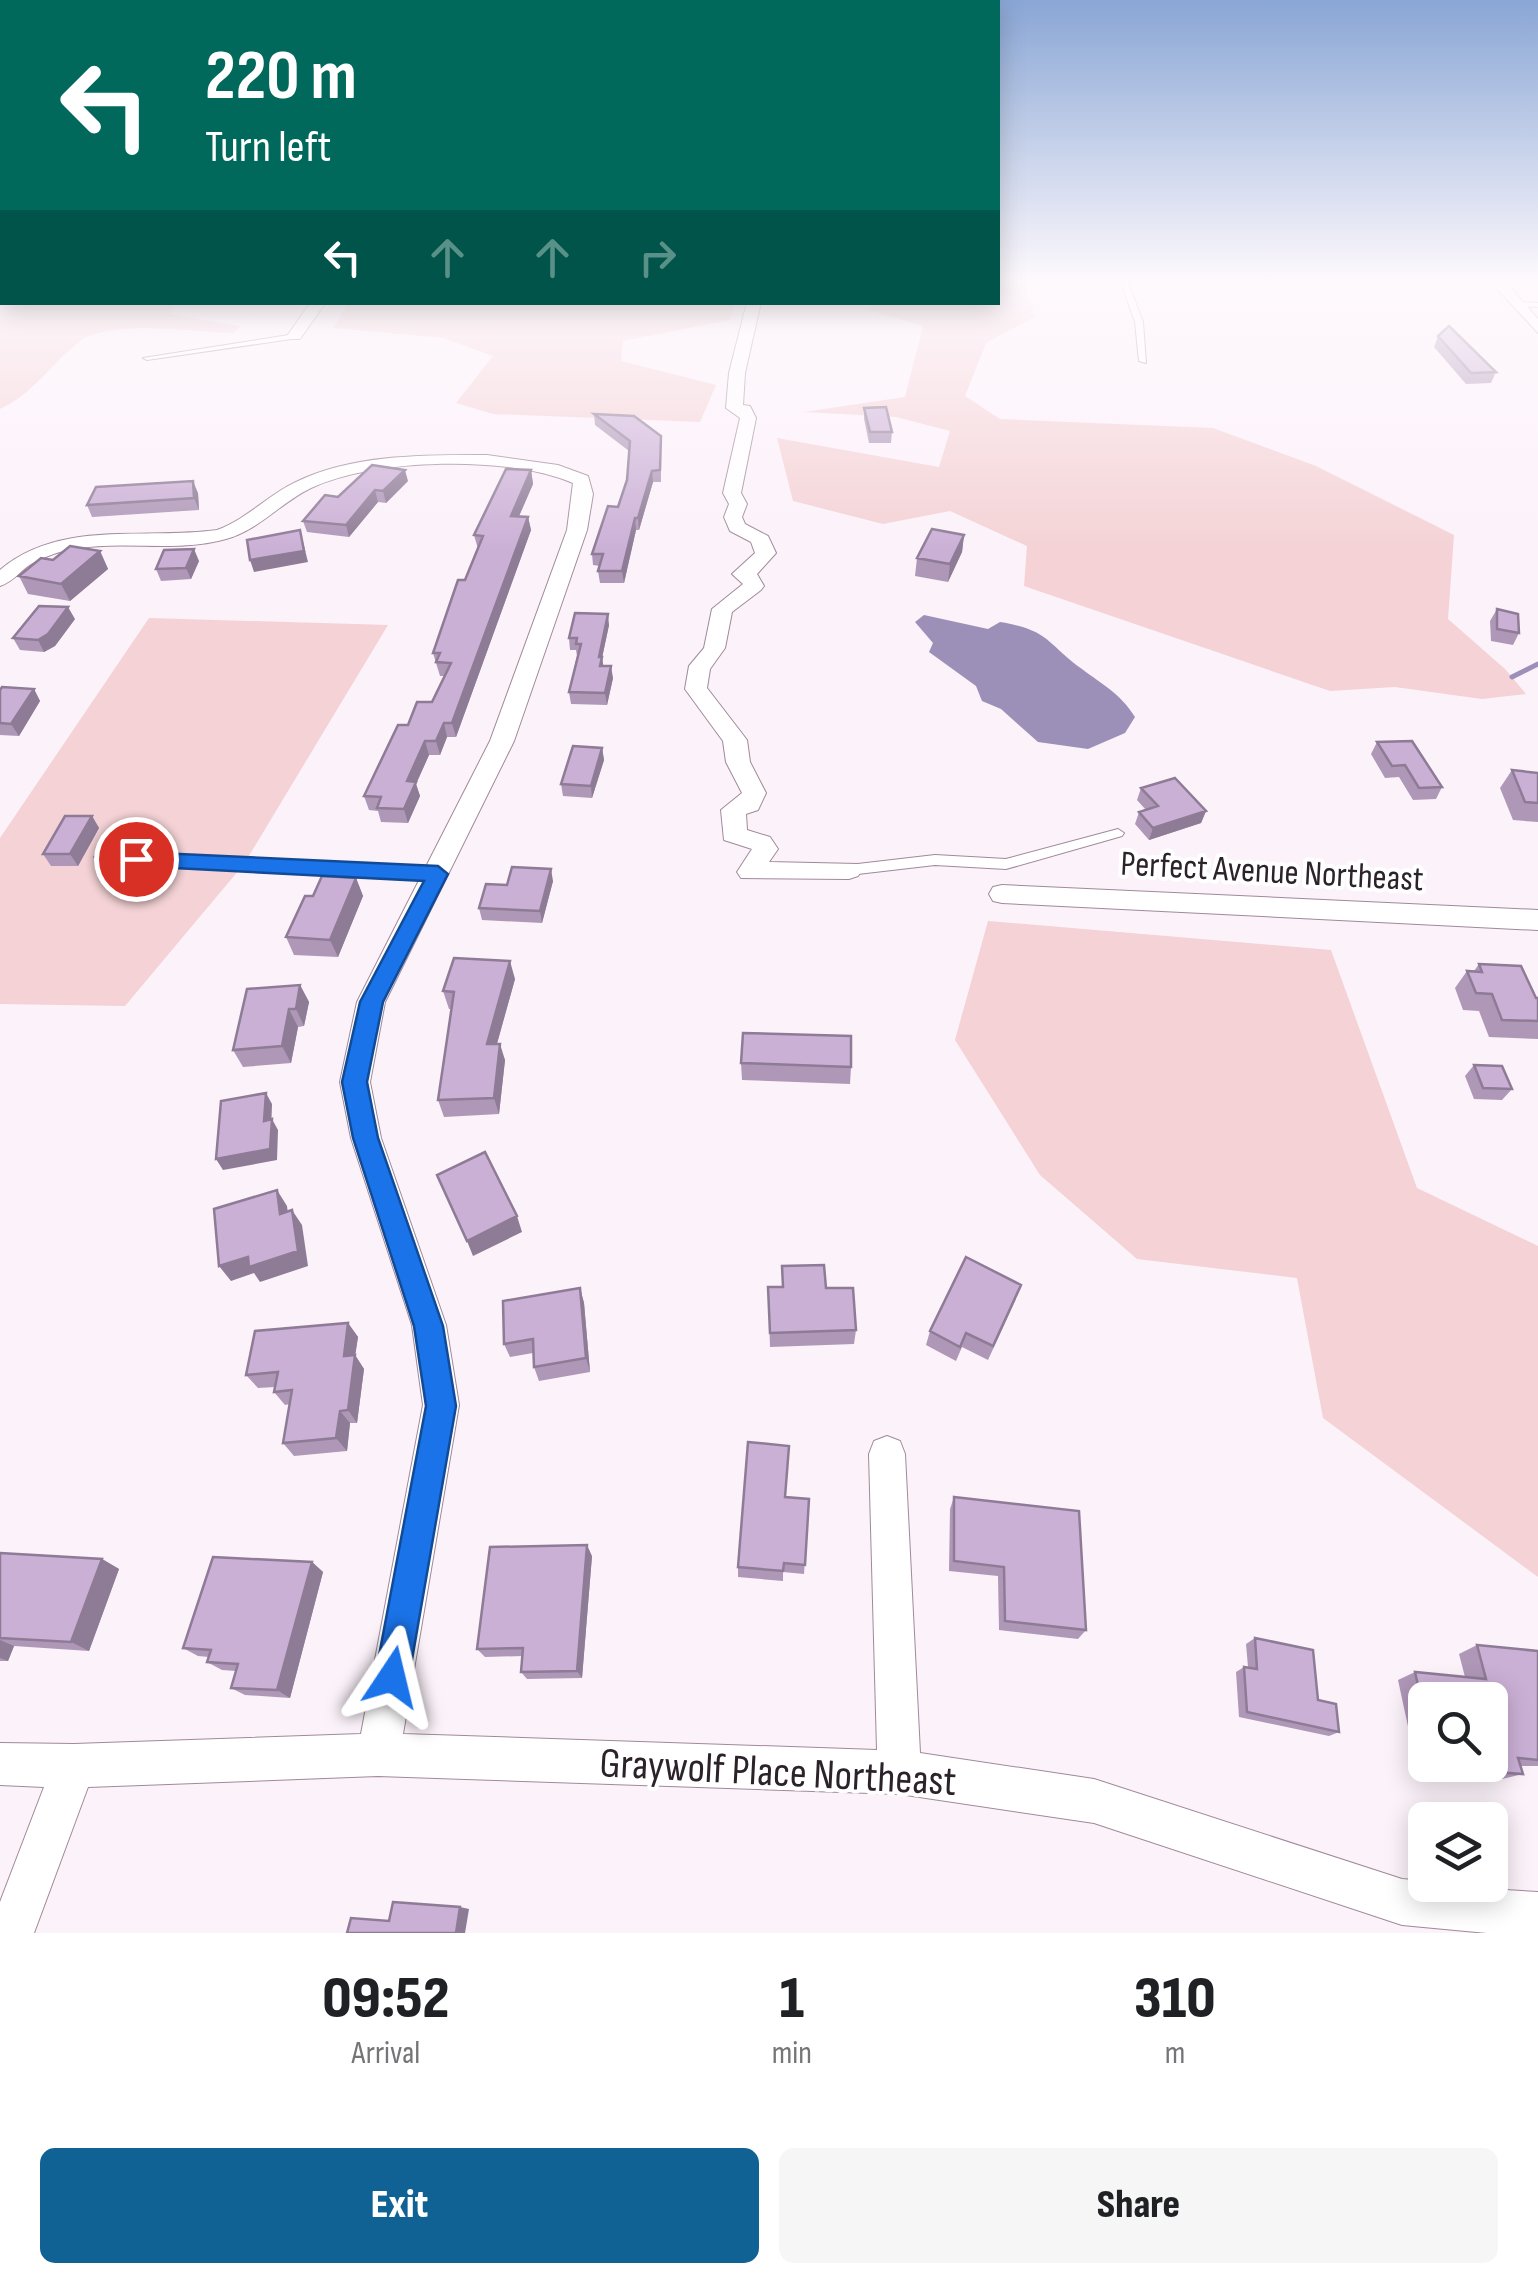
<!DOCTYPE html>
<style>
body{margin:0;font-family:"Sofia Sans Condensed",sans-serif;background:#f6f6f6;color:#202124;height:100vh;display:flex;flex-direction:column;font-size:38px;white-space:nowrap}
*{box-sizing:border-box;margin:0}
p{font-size:32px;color:#757577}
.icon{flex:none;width:55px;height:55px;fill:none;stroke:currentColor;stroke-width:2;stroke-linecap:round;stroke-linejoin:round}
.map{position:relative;height:1933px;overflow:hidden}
.sheet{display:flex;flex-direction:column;background:#fff;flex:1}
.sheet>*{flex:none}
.guide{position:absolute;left:0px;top:0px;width:1000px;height:305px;box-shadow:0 5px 25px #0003;background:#00695c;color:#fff;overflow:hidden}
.tools{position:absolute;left:1408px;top:1682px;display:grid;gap:20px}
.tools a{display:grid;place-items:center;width:100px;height:100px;border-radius:15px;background:#fff;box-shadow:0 5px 25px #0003;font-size:50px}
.pin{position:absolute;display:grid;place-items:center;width:85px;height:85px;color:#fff;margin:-42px;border:5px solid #fff;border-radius:50%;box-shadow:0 2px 10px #0007}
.me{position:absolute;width:110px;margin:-55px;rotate:10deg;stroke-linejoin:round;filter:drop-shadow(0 0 8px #0008)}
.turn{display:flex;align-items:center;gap:35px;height:210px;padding:0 40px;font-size:45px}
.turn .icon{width:130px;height:130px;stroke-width:2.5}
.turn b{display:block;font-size:70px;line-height:85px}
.lanes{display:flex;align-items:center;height:95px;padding:0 40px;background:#0003;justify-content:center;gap:50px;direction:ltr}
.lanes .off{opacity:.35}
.eta{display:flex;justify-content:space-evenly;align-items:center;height:170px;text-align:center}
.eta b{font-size:60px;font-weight:800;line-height:70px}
.primary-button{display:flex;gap:20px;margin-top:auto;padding:20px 40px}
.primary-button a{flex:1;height:115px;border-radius:15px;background:#116294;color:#fff;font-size:40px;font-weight:800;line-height:115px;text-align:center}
.primary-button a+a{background:#f6f6f6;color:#202124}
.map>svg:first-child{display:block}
.green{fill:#f4d2d5}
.water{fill:#9c90b8}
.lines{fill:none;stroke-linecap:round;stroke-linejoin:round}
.stream{stroke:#9c90b8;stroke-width:5}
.lane-casing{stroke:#a0899a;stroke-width:2}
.street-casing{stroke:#a0899a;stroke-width:2}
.lane{fill:#fff;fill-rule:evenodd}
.street{fill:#fff;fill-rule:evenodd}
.wall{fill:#af97b8}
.shaded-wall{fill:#8e7b96}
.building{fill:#cbb0d6;stroke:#8e7b96;stroke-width:2.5}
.route{fill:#1a73e8;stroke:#114b97;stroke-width:2.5}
.labels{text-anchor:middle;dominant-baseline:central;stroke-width:8;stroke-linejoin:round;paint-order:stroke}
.street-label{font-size:35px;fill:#2c232a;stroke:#fff}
.near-street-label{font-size:42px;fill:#2c232a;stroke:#fff}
</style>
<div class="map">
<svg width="1538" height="1933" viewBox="0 0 1538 1933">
<rect width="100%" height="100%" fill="#fcf2fa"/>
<path class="green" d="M0,280L2,302L175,303L170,314L241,326L233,333C193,332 108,318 78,343C50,365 33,394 0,409Z
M998,280H1023L1035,317L986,343L965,396L1000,419L1213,428L1316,466L1454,535L1448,619L1505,669L1526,694L1482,699L1395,687L1330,691L1024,586L1027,546L950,511L883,524L793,501L777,438L939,467L950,431L896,417L804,412L905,397L923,326L864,309L881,303L998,302Z
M348,303H734L730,320L623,341L621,361L716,385L700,422L493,414L456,403L493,356L443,338L333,328Z
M149,618L388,625L244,864L125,1006L0,1004V838Z
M988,921L1331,950L1417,1188L1538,1246V1577L1323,1418L1297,1278L1137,1259L1040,1175L955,1040Z"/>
<path class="water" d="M924,615L988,629L1000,622C1050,630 1046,643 1082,669C1103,685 1120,693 1135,717L1125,733L1088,749L1038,742L1001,709L982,701L976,686L929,652L933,643L915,622Z"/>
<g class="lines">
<path class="stream" d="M1512,677L1538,664"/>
<g class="lane-casing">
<path id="lane" d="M1120,280H1127L1143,322L1146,363L1139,361L1135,322Z
M1517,302L1538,303V307L1514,306L1513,304Z
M295,334L299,336L298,338L147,360L143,358Z
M1118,829L1124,833L1122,836L1006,869L935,865L849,875L843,870L849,865L935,855L1006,859Z
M100,853L438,869L444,874L438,879L100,861L94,857Z"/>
</g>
<g class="street-casing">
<path id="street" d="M1489,280H1504L1538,319V333Z
M311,302H326L300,339H290L287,336Z
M747,302H761L745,373L743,405L750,406L756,418L741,493L747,504L742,517L745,524L768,536L776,553L757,574L764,586L761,590L732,612L725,648L710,669L707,688L747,740L750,762L766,793L758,810L746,814L747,830L770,837L778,849L769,862L858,864L862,870L858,876L849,879L741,878L737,872L752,849L724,840L721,810L742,793L726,762L723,741L685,689L689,666L704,648L712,609L743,584L732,574L755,553L751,542L730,531L724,517L729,504L723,493L740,418L726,408L729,373Z
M487,455L558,465L588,476L593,494L587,530L514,741L385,1002L370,1082L381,1138L446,1325L459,1405L403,1734L877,1750L869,1454L874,1441L887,1436L900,1441L905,1454L920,1753L1094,1779L1402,1879L1425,1881V1885L1538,1892V1933H1487L1402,1925L1094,1823L899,1794L378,1776L88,1787L34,1933H0V1902L44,1787L0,1785V1743L74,1744L361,1734L423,1405L412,1325L351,1138L340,1082L357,1002L490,741L567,530L573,483C508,455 375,458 311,488C280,503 259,530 226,539C177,553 124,540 74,549C59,551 44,557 31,564C20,571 13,582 0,586V570C60,519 145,540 217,530C247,519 268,495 296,482C353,454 425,455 487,455Z
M1002,885L1538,910V930L1002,903L993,901L989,894L993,887Z"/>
</g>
<use href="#lane" class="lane"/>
<use href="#street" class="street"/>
</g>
<path class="wall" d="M1033,280H1052V283H1034Z
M1438,336L1496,372L1491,383L1466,384L1434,347Z
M864,408L892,432L891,443H869L864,419Z
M594,414L661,436V482H653L639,530H636L624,583H600L598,571L600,566L593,565L592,554L618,507L627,480L629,451L595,425Z
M531,470L533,484L519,516L528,517L531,530L456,737H447L440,755H429L416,784L420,796L408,823L381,822L378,811L369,810L364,796L408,725L432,702L444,676H440L433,653L478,549L474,535Z
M408,481L386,503L378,502L349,537L307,532L303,521L338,497Z
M198,493L199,510L92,517L87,505Z
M964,535L962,552L948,582L915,576L917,558Z
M100,551L108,569L70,601L28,594L19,576L53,560Z
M199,561L191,579L161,581L156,569Z
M1497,609L1519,633L1513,645L1491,641L1490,621Z
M75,619L55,646L44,652L20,650L13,638Z
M609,625L602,658L603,666L613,678L607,705L571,704L569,692L577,656L576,650H570L569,638Z
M34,689L40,701L19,736L0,735V690Z
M1377,742L1442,787L1436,799L1413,800L1399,777L1385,778L1371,754Z
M602,748L604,760L592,798L563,796L561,784Z
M1512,770L1538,773V822L1513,820L1500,788Z
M1141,788L1206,811L1201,823L1149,840L1135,824L1139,812L1146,810L1137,800Z
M92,816L99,828L78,866H51L43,854Z
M356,878L363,896L338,957L294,955L286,937L313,896Z
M553,881L542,923L482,920L479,908L507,885Z
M1479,964L1538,998V1039L1489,1037L1479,1011L1463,1010L1455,988L1467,971H1474Z
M515,979L497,1044L505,1060L499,1114L444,1117L438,1100L452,1009H449L443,991Z
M300,985L309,1002L304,1026L298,1027L291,1063L243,1067L233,1050Z
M741,1063L851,1067L850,1084L742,1080Z
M1474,1065L1512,1089L1502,1100L1474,1099L1465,1076Z
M782,1266L826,1288L856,1330L854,1344L770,1347L768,1287H782Z
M580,1288L584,1303L590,1372L539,1381L534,1367L533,1353L510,1357L504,1344Z
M1016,1299L988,1360L962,1347L956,1361L926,1345L930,1331Z
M348,1323L358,1337L355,1355L364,1369L357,1423H350L347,1451L294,1456L283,1443L290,1404L285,1405L274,1392L275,1387L258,1388L246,1375Z
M786,1497L809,1499L804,1574L783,1572V1581L738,1577V1567Z
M954,1497L1086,1630L1078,1639L999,1630L998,1576L949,1571L950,1509Z
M0,1553L102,1559L119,1569L89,1651L14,1646L8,1661H0Z
M592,1556L582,1678L527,1679L521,1672L522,1656L485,1657L477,1649Z
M312,1562L323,1572L290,1698L245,1695L231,1688L236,1671L222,1670L207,1662L209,1657L198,1656L183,1648Z
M1255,1638L1318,1700L1339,1732L1329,1736L1239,1717L1236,1672L1244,1667H1248L1246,1644Z
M1477,1645L1538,1651V1766H1520L1523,1774L1502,1779L1462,1776L1459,1765H1490L1425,1700V1760L1415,1759L1398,1680L1415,1672L1465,1677L1459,1654Z"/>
<path class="shaded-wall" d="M405,470L408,481L386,503L383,491Z
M531,470L533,484L513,530L511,516Z
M652,471L653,482L639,530L638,518Z
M193,481L198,493L199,510L194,498Z
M375,490L378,502L349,537L346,525Z
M528,517L531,530L456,737L452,723Z
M635,518L636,530L624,583L622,571Z
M300,530L308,562L254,572L250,560Z
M964,535L962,552L948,582L950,564Z
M194,549L199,561L191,579L186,568Z
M100,551L108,569L70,601L61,584Z
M68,607L75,619L55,646L44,652L38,640Z
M608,614L609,625L602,658L604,669L602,678L599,657Z
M611,666L613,678L607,705L605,693Z
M34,689L40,701L19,736L11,724Z
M444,723L447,737L440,755L436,741Z
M425,741L429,755L416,784L420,796L408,823L404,809L407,781Z
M602,748L604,760L592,798L591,786Z
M1206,811L1201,823L1149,840L1153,828Z
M92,816L99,828L78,866L70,854Z
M551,869L553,881L542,923L540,911Z
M356,878L363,896L338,957L330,940Z
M510,961L515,979L492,1061L487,1044Z
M300,985L309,1002L304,1026L296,1009Z
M289,1009L298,1027L291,1063L282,1046Z
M500,1044L505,1060L499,1114L494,1098Z
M266,1093L272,1104L271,1132L264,1121Z
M272,1119L278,1130L277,1160L223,1170L216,1159Z
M277,1190L287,1206L290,1229L280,1214Z
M292,1210L302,1225L308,1266L260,1282L254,1273L231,1281L219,1266L248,1257Z
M517,1216L522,1232L473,1256L467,1241Z
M580,1288L584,1303L590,1372L586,1358Z
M348,1323L358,1337L353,1370L344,1356Z
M355,1355L364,1369L357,1423L348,1410Z
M340,1411L350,1423L347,1451L336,1438Z
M587,1545L592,1556L582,1678L577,1671Z
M102,1559L119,1569L89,1651L71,1642Z
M312,1562L323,1572L290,1698L277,1690Z
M0,1640L14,1646L8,1661L0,1658Z
M460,1907L469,1909L465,1933H456Z"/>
<path class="building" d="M1449,326L1496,372L1471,373L1438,336Z
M886,407L892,432H870L864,408Z
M594,414L634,416L661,436L660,470L652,471L638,518H635L622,571H598L603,554H592L608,506L618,507L627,480L630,441Z
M372,465L405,470L383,491L375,490L346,525L303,521L325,495L338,497Z
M506,469L531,470L511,516L528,517L452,723H444L436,741H425L407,781L416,782L404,809L377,808L381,797L364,796L398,725H408L417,702H432L451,663L436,662L440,653H433L458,580H465L483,536L474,535Z
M193,481L194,498L87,505L96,487Z
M932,529L964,535L950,564L917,558Z
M300,530L304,551L250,560L247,540Z
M70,546L100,551L61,584L19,576L41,558L53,560Z
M194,549L186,568L156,569L164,550Z
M39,606L68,607L48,634L38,640L13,638Z
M1497,609L1518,614L1519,633L1497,629Z
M575,613L608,614L599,657H602L600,666H611L605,693L569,692L581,644H576L577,638H569Z
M2,687L34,689L11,724L0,723V690Z
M1412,741L1442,787L1419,788L1405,765L1392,766L1377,742Z
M573,746L602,748L591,786L561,784Z
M1512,770L1538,773V803L1525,802Z
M1175,778L1206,811L1153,828L1139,812L1158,806L1141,788Z
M65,816H92L70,854H43Z
M512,867L551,869L540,911L479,908L486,884L507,885Z
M322,876L356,878L330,940L286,937L305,896H313Z
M454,958L510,961L487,1044H500L494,1098L438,1100L454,992L443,991Z
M1479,964L1521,966L1536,998H1538V1021L1502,1020L1492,994L1476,993L1467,971L1482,972Z
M300,985L296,1009H289L282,1046L233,1050L247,989Z
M743,1033L851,1036V1067L741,1063Z
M1474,1065L1502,1066L1512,1089L1483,1088Z
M266,1093L264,1121L272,1119L270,1149L216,1159L221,1101Z
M485,1152L517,1216L467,1241L437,1175Z
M277,1190L280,1214L292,1210L298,1251L249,1267L248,1257L219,1266L214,1209Z
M966,1257L1021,1285L993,1346L966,1333L960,1347L930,1331Z
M824,1265L826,1288H853L856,1330L770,1333L768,1287H783L782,1266Z
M580,1288L586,1358L534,1367L533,1339L504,1344L503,1301Z
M348,1323L344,1356L355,1355L348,1410L340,1411L336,1438L283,1443L292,1390L274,1392L278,1372L246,1375L255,1331Z
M748,1442L789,1446L785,1497L809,1499L805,1565L784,1563L783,1571L738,1567Z
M954,1497L1079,1511L1086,1630L1005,1621L1004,1567L954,1561Z
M587,1545L577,1671L521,1672L523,1648L477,1649L490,1547Z
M0,1553L102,1559L71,1642L0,1638Z
M213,1557L312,1562L277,1690L231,1688L238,1664L207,1662L211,1650L183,1648Z
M1255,1638L1313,1650L1318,1700L1336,1704L1339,1732L1247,1712L1244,1667L1257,1669Z
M1477,1645L1538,1651V1760L1518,1758L1523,1774L1481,1771L1480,1765H1490V1700H1425V1717L1415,1672L1486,1679Z
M393,1902L460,1907L456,1933H347L351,1918L389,1921Z"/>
<linearGradient id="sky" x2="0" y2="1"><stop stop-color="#89a6d5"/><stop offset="0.51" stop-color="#fef9fd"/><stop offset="1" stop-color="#fef9fd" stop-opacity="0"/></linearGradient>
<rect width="1538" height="551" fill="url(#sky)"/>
<path class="route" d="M136,852L438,866L448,874L383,1002L367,1082L378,1138L443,1326L456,1406L409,1677L404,1689L392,1694L380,1689L375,1677L426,1406L414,1326L353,1138L342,1082L360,1002L424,881L136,866L125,859Z"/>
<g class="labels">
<g class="street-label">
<text transform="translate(1272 872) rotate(3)">Perfect Avenue Northeast</text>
</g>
<g class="near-street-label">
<text transform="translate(778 1773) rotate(3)">Graywolf Place Northeast</text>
</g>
</g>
</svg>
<div class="tools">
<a><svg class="icon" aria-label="search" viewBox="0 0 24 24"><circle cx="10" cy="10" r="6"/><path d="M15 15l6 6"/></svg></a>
<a><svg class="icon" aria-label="layers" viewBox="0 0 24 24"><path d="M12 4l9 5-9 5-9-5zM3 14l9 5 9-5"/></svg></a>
</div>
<div class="pin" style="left:136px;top:859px;background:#d93025"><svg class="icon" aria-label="arrive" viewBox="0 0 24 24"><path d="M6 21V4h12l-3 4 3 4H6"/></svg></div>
<svg class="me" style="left:392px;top:1677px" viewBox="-20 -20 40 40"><path d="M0-17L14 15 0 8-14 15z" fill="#1a73e8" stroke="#fff" stroke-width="4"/></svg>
<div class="guide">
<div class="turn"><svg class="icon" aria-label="left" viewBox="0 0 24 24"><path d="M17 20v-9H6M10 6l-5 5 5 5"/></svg><div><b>220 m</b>Turn left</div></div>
<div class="lanes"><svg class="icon" aria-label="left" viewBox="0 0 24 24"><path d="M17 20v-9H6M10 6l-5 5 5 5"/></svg><svg class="icon off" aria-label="ahead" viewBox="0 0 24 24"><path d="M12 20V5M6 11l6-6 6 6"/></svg><svg class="icon off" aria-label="ahead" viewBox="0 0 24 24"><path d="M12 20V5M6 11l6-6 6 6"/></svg><svg class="icon off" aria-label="right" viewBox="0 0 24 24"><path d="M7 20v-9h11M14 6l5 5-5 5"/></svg></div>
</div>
</div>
<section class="sheet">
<div class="eta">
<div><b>09:52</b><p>Arrival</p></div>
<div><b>1</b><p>min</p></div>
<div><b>310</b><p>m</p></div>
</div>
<div class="primary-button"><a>Exit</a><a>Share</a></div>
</section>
